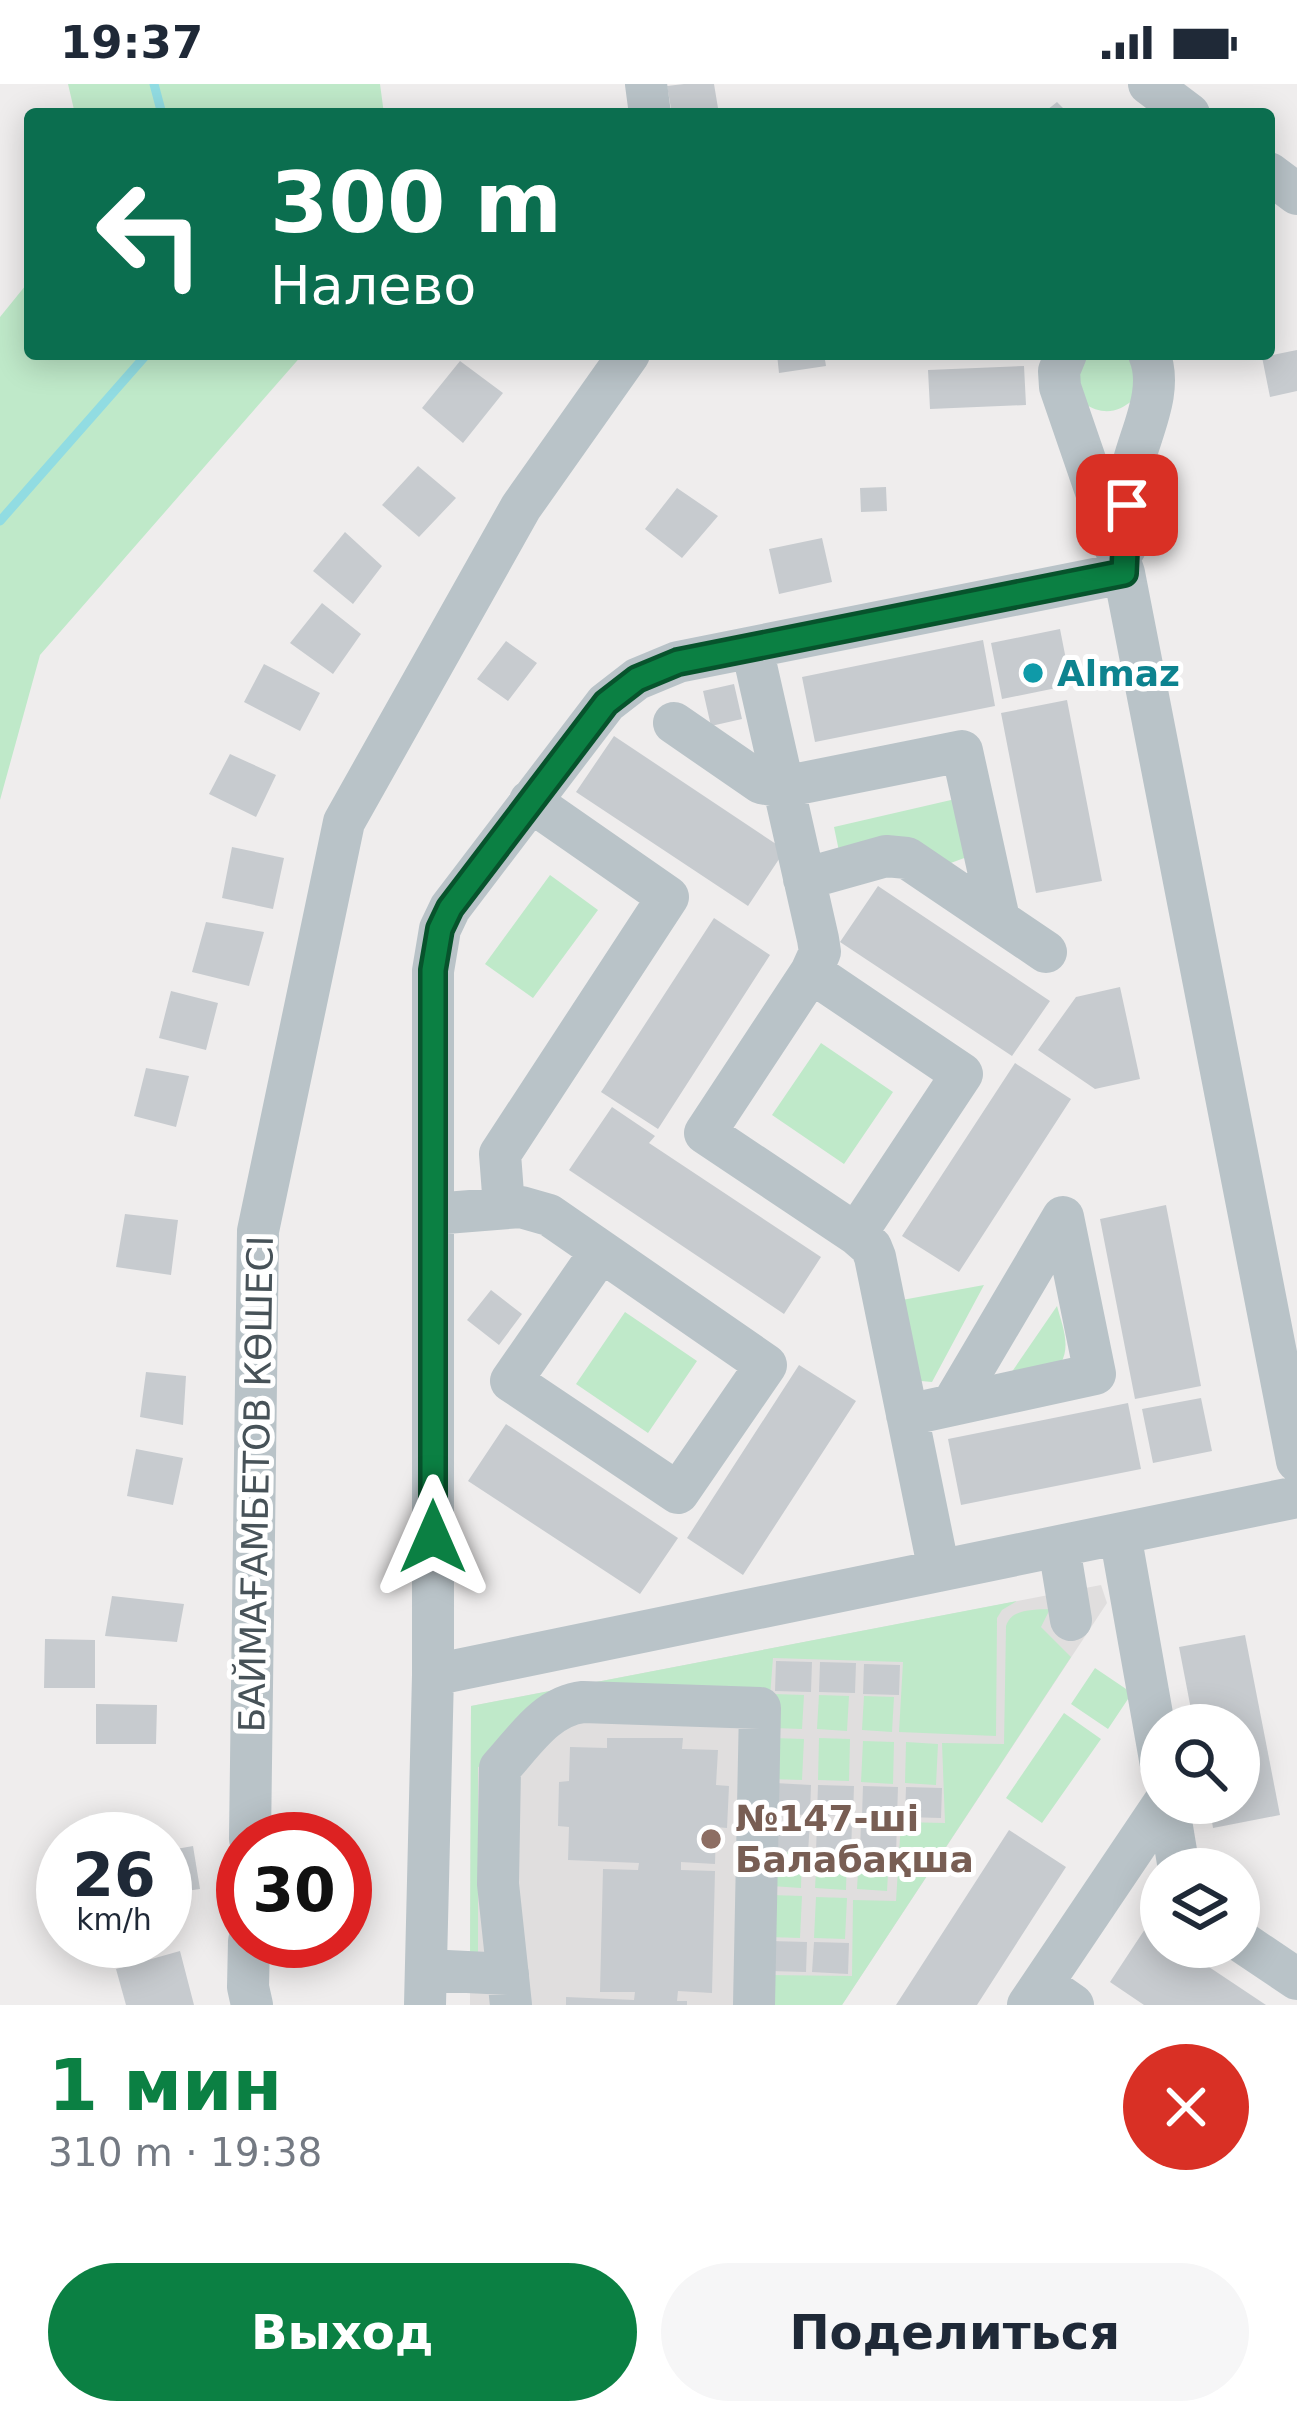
<!DOCTYPE html>
<html lang="ru">
<meta charset="utf-8">
<style>
body{margin:0;font-family:"DejaVu Sans",sans-serif;background:#f6f6f7;color:#1f2937;height:100vh;display:flex;flex-direction:column;font-size:45px;white-space:nowrap}
*{box-sizing:border-box;margin:0}
p{font-size:39px;color:#747a83}
.icon{flex:none;width:66px;height:66px;fill:none;stroke:currentColor;stroke-width:2;stroke-linecap:round;stroke-linejoin:round}
.map{position:relative;height:1921px;overflow:hidden}
.sheet{display:flex;flex-direction:column;background:#fff;flex:1}
.sheet>*{flex:none}
.banner{position:absolute;left:24px;top:24px;width:1251px;height:252px;border-radius:12px;box-shadow:0 6px 30px #0003;background:#0b6e4f;color:#fff;overflow:hidden}
.fabs{position:absolute;left:1140px;top:1620px;display:grid;gap:24px}
.fabs a{display:grid;place-items:center;width:120px;height:120px;border-radius:50%;background:#fff;box-shadow:0 6px 30px #0003;font-size:60px}
.speed{position:absolute;left:36px;top:1728px;display:flex;gap:24px;font-size:60px;font-weight:700;text-align:center}
.speed>*{display:grid;place-content:center;width:156px;height:156px;border-radius:50%;background:#fff;box-shadow:0 6px 30px #0003;line-height:1}
.speed small{font-size:30px;font-weight:400}
.speed .limit{border:18px solid #d22;background:#fff;color:#111}
.pin{position:absolute;display:grid;place-items:center;width:102px;height:102px;color:#fff;margin:-51px;border-radius:24px;box-shadow:0 6px 18px #0006}
.me{position:absolute;width:132px;margin:-66px;rotate:0deg;stroke-linejoin:round;filter:drop-shadow(0 0 9px #0008)}
.turn{display:flex;align-items:center;gap:42px;height:252px;padding:0 48px;font-size:54px}
.turn .icon{width:156px;height:156px;stroke-width:2.5}
.turn b{display:block;font-size:84px;line-height:102px}
.round{display:grid;place-items:center;flex:none;width:126px;height:126px;border-radius:63px;background:#f6f6f7}
.summary{display:flex;align-items:center;justify-content:space-between;height:204px;padding:0 48px}
h1{font-size:72px;font-weight:600;line-height:90px;color:#0b8043}
.cta{display:flex;gap:24px;margin-top:auto;padding:24px 48px}
.cta a{flex:1;height:138px;border-radius:72px;background:#0b8043;color:#fff;font-size:48px;font-weight:600;line-height:138px;text-align:center}
.cta a+a{background:#f6f6f7;color:#1f2937}
.status{display:flex;justify-content:space-between;align-items:center;height:84px;padding:0 60px;background:#fff;direction:ltr}
.status svg{height:33px;fill:currentColor}
.map>svg:first-child{display:block}
.education{fill:#e0dede}
.green{fill:#bfe9c9}
.lines{fill:none;stroke-linecap:round;stroke-linejoin:round}
.stream{stroke:#91dce2;stroke-width:9}
.building{fill:#c7cbcf}
.minor{stroke:#b9c3c8;stroke-width:42}
.route-casing{stroke:#07532c;stroke-width:30}
.route{stroke:#0b8043;stroke-width:21}
.culture-dot{fill:#0f9aa8;stroke:#fff;stroke-width:4.5}
.education-dot{fill:#8d6e63;stroke:#fff;stroke-width:4.5}
.labels{text-anchor:middle;dominant-baseline:central;stroke-width:10;stroke-linejoin:round;paint-order:stroke}
.culture-label{font-size:36px;font-weight:bold;fill:#0d838f;stroke:#fff;text-anchor:start}
.street-label{font-size:36px;fill:#475258;stroke:#fff}
.education-label{font-size:36px;font-weight:bold;fill:#785e54;stroke:#fff;text-anchor:start}
</style>
<div class="status"><b>19:37</b><svg viewBox="0 0 49 12"><path d="M0 12V9h3v3zM5 12V6h3v6zM10 12V3h3v9zM15 12V0h3v12zM26 1h20v11H26zM47 4h2v5h-2z"/></svg></div>
<div class="map">
<svg width="1297" height="1921" viewBox="0 0 1297 1921">
<rect width="100%" height="100%" fill="#efeded"/>
<path class="education" d="M1101,1501L1107,1519L842,1921H470L471,1622Z"/>
<path class="green" d="M68,0H380L384,30H75Z
M30,196V270H303L40,571L0,716V233Z
M1084,270H1130L1135,275L1134,315C1117,330 1102,331 1083,319L1074,287Z
M964,713L967,773L948,780L840,772L834,743Z
M550,791L598,826L533,914L485,880Z
M821,959L893,1008L844,1080L772,1031Z
M984,1201L932,1298L921,1297L902,1216Z
M1057,1222C1062,1241 1071,1261 1061,1279L1009,1292Z
M625,1228L697,1277L648,1349L576,1300Z
M1017,1517L1002,1526L997,1534L996,1652L899,1648L903,1578L773,1574L770,1613L579,1606L496,1680L478,1683V1879H470L471,1622Z
M1050,1525L1041,1543L1071,1573L842,1921H767L768,1891L852,1892L853,1816L896,1817L901,1738L945,1739L942,1659L1004,1660L1006,1542C1012,1524 1034,1526 1050,1525Z
M1095,1584L1132,1609L1108,1645L1071,1620Z
M774,1610L804,1611L802,1645L773,1644Z
M819,1611L849,1612L847,1647L817,1645Z
M864,1612L894,1613L892,1648L862,1646Z
M1064,1629L1101,1655L1042,1739L1006,1714Z
M773,1654L804,1655L802,1696L771,1695Z
M819,1654L850,1655L849,1697L818,1696Z
M863,1657L894,1658L893,1700L861,1698Z
M906,1658L938,1660L936,1701L905,1699Z
M773,1768L802,1769L801,1804L771,1802Z
M817,1770L847,1772L846,1806L815,1804Z
M859,1771L889,1772L887,1807L857,1805Z
M771,1811L802,1812L800,1854L769,1853Z
M816,1813L847,1814L845,1855L814,1854Z"/>
<g class="lines">
<path class="stream" d="M154,0L162,30
M0,437L147,270"/>
</g>
<path class="building" d="M684,0H714L719,30H672L667,2Z
M1057,18L1069,30H1042Z
M1297,266V307L1270,313L1262,273Z
M777,270H824L826,282L779,289Z
M460,277L503,309L463,359L422,324Z
M1024,282L1026,321L930,325L928,286Z
M418,382L456,414L419,453L382,421Z
M886,403L887,427L861,428L860,404Z
M677,404L718,432L682,474L645,445Z
M345,448L382,482L353,520L313,487Z
M822,454L832,498L779,510L769,465Z
M322,519L361,550L333,590L290,559Z
M1060,545L1071,601L1002,615L991,559Z
M983,556L995,622L815,658L802,593Z
M506,557L537,579L508,617L477,595Z
M264,580L320,609L300,647L244,618Z
M734,600L742,635L711,642L703,607Z
M1067,616L1102,797L1036,809L1001,629Z
M614,652L785,766L748,822L576,708Z
M230,670L276,691L256,733L209,710Z
M232,763L284,774L273,825L222,814Z
M878,802L1050,917L1012,972L840,858Z
M714,834L770,871L658,1045L601,1008Z
M206,838L264,848L249,902L192,888Z
M1120,903L1140,995L1095,1005L1038,966L1076,913Z
M171,907L218,919L206,966L159,954Z
M1015,979L1071,1015L959,1188L902,1152Z
M146,984L189,992L176,1043L134,1032Z
M612,1023L655,1052L649,1059L821,1173L784,1230L569,1086Z
M1166,1121L1201,1302L1135,1315L1100,1135Z
M125,1130L178,1136L171,1191L116,1183Z
M491,1206L522,1230L499,1261L467,1236Z
M799,1281L856,1317L743,1491L687,1454Z
M146,1288L186,1292L183,1341L140,1333Z
M1201,1314L1212,1367L1153,1379L1142,1325Z
M1128,1319L1141,1385L961,1421L948,1355Z
M506,1340L678,1454L640,1510L468,1397Z
M136,1365L183,1374L173,1421L127,1412Z
M112,1512L184,1520L177,1558L105,1552Z
M1245,1551L1280,1731L1213,1744L1209,1719H1239V1641H1194L1179,1563Z
M45,1555L95,1556V1604H44Z
M776,1577L812,1578L811,1608L775,1607Z
M820,1578L856,1579L855,1609L819,1608Z
M864,1580L900,1581L899,1611L863,1610Z
M96,1620L157,1621L156,1660H96Z
M607,1654H683L682,1665L718,1666L716,1701L729,1702L727,1744L716,1743L715,1780L681,1778V1786L715,1787L712,1909L678,1907L677,1917H687V1921H566V1913L634,1916L635,1908H600L603,1785L638,1786L639,1779L568,1776L569,1743L558,1742L559,1698L569,1697L570,1663L607,1664Z
M775,1699L811,1701L810,1731L774,1730Z
M818,1701L854,1702L853,1732L817,1731Z
M863,1702L898,1703L897,1733L862,1732Z
M906,1703L942,1704L941,1734L905,1733Z
M774,1737L810,1738L808,1768L773,1767Z
M817,1737L852,1739L851,1769L816,1768Z
M861,1738L897,1739L896,1770L860,1768Z
M1009,1746L1066,1783L1040,1823L977,1921H896Z
M193,1762L200,1805L165,1810V1767Z
M1147,1842L1161,1851V1863H1179L1266,1921H1144L1110,1898Z
M771,1857L807,1858L806,1888L770,1887Z
M814,1858L849,1859L848,1890L812,1888Z
M180,1867L194,1921H126L116,1885Z"/>
<g class="lines">
<path class="minor" d="M646,0L650,30
M1149,0L1189,30
M1269,89L1297,110
M1066,270L1059,287L1060,303L1124,489L1297,1377
M1125,464C1126,442 1126,419 1129,398C1135,357 1166,310 1149,270
M752,564L818,855L820,868L811,888
M674,639L761,699L783,703L962,667L999,835
M804,795L886,772L907,774L1046,868
M504,1123L500,1070L668,813L530,717
M433,1130L521,1123L549,1131L766,1281L678,1409L511,1297L601,1167
M856,1150L962,990L811,888L705,1049L856,1150L871,1163L875,1173L939,1487
M907,1331L1095,1290L1063,1133L952,1321
M1120,1450L1161,1681
M1059,1463L1071,1536
M433,1591L1297,1413
M1168,1719L1179,1785
M250,1755L258,1147L344,738L521,423L629,270
M1239,1856L1297,1895
M249,1857L248,1903L252,1921
M426,1886L508,1890
M1043,1900L1073,1921
M425,1921L433,1591V887L440,845L450,824L606,619L637,595L678,578L1124,489
M511,1921L498,1800L500,1684C524,1658 546,1622 583,1618L760,1624L754,1921
M1028,1921L1164,1719"/>
</g>
<g class="lines">
<g class="route-casing">
<path id="route" d="M433,1453V886L440,845L450,824L606,619L637,595L678,578L1124,489L1127,421"/>
</g>
<use href="#route" class="route"/>
</g>
<circle class="culture-dot" cx="1033" cy="589" r="12"/>
<circle class="education-dot" cx="711" cy="1755" r="12"/>
<g class="labels">
<g class="culture-label">
<text x="1057" y="589">Almaz</text>
</g>
<g class="street-label">
<text transform="translate(256 1400) rotate(-89)">БАЙМАҒАМБЕТОВ КӨШЕСІ</text>
</g>
<g class="education-label">
<text x="735" y="1734">№147-ші<tspan x="735" dy="41">Балабақша</tspan></text>
</g>
</g>
</svg>
<div class="fabs">
<a><svg class="icon" aria-label="search" viewBox="0 0 24 24"><circle cx="10" cy="10" r="6"/><path d="M15 15l6 6"/></svg></a>
<a><svg class="icon" aria-label="layers" viewBox="0 0 24 24"><path d="M12 4l9 5-9 5-9-5zM3 14l9 5 9-5"/></svg></a>
</div>
<div class="speed"><div>26<small>km/h</small></div><div class="limit">30</div></div>
<div class="pin" style="left:1127px;top:421px;background:#d93025"><svg class="icon" aria-label="arrive" viewBox="0 0 24 24"><path d="M6 21V4h12l-3 4 3 4H6"/></svg></div>
<svg class="me" style="left:433px;top:1453px" viewBox="-20 -20 40 40"><path d="M0-17L14 15 0 8-14 15z" fill="#0b8043" stroke="#fff" stroke-width="4"/></svg>
<div class="banner">
<div class="turn"><svg class="icon" aria-label="left" viewBox="0 0 24 24"><path d="M17 20v-9H6M10 6l-5 5 5 5"/></svg><div><b>300 m</b>Налево</div></div>
</div>
</div>
<section class="sheet">
<div class="summary"><div><h1>1 мин</h1><p>310 m · 19:38</p></div><a class="round" style="background:#d93025;color:#fff"><svg class="icon" aria-label="close" viewBox="0 0 24 24"><path d="M6 6l12 12M18 6L6 18"/></svg></a></div>
<div class="cta"><a>Выход</a><a>Поделиться</a></div>
</section>
